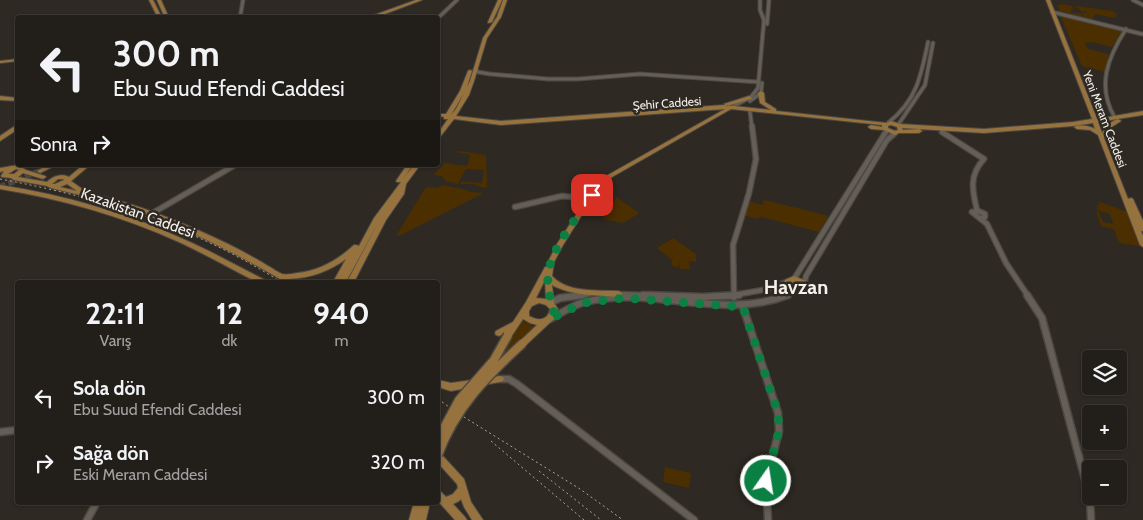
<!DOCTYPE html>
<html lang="tr">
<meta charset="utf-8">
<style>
body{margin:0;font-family:Cabin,sans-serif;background:#2a2723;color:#f1f3f6;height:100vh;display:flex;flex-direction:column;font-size:19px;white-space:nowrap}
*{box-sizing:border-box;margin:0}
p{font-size:16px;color:#a2a2a2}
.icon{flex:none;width:28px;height:28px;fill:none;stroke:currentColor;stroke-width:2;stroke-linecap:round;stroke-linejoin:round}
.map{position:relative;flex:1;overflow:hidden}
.details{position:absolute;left:15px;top:280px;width:425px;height:225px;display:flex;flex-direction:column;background:#221f1a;border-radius:5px;box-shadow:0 1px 4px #0004,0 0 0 1px #3f3d39}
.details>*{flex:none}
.banner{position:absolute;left:15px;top:15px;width:425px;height:152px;border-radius:5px;box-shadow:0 1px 4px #0004,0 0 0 1px #3f3d39;background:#221f1a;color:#f1f3f6;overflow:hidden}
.buttons{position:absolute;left:1082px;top:350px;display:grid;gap:10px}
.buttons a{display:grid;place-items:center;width:45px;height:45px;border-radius:5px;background:#221f1a;box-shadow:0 1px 4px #0004,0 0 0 1px #3f3d39;font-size:25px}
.pin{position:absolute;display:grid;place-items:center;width:42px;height:42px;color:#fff;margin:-21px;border-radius:10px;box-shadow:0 2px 8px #0006}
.me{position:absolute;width:55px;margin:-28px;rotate:13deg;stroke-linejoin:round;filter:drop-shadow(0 0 4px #0008)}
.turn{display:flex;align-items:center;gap:18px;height:105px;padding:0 15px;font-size:22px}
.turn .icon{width:65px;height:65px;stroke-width:2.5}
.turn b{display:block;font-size:35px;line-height:42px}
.then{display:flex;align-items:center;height:48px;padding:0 15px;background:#0003;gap:10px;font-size:19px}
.eta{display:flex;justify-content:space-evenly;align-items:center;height:85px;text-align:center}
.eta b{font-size:30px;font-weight:700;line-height:35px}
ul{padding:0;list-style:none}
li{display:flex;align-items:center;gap:15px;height:65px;padding:0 15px}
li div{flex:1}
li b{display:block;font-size:19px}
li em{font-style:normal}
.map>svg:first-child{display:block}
.green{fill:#4b2f00}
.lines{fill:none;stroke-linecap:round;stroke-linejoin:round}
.major-tunnel{stroke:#4c4740;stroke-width:6;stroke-dasharray:6 3;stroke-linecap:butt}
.minor-far2-casing{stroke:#4b4742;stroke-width:5}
.minor-far1-casing{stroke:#4b4742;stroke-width:7}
.minor-casing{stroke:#4b4742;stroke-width:9}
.major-casing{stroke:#4b4742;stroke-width:2}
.minor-far2{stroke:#645e56;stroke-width:3}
.minor-far1{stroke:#645e56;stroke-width:4.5}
.minor{stroke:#645e56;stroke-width:6}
.major{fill:#96723e;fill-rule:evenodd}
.rail{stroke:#a8a49f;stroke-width:1;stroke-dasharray:2 3;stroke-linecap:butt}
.major-bridge-casing{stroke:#4b4742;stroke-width:11;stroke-linecap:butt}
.major-bridge{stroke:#96723e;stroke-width:8}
.route{stroke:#0b8043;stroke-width:9;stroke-dasharray:0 16.2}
.labels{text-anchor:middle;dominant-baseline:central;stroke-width:5;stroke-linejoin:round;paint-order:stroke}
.far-street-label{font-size:12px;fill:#f4f0ec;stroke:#2e2922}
.street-label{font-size:15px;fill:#f4f0ec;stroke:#2e2922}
.district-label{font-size:20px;font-weight:bold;fill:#f4f0ec;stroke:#2e2922}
</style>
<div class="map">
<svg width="1143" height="520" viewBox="0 0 1143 520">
<rect width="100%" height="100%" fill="#2e2922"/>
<path class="green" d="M1063,4L1074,6L1072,7L1075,9L1071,10L1072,13H1081L1083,16V12L1085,13L1087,11L1082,12L1075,6L1113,11L1117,14L1115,18L1095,14L1093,18L1095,20L1060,11L1057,5Z
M1060,15L1123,30L1112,47L1091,42L1085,43L1088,49L1109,54L1105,72L1082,66Z
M460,151L486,155L487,187L484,188L473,184H460L462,181L482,183L484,170L466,169L458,184L445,181L442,176L434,175L444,163L467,166L470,156L468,154L454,152Z
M442,185L463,189L471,192L484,193L399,236H396L426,187L437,188Z
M616,197L638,212V214L623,223L603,219Z
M764,200L826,215L828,217L819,232L762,217L757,219L743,215L748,201L762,205Z
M1097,201L1128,212L1140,246L1119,243L1114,229L1101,226L1096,211L1099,212L1103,222L1113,224L1110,214L1097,210V205H1100Z
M673,238L696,254V262L689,261L690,269H680V260L679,267L671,266L672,260L657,248Z
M519,319L535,327L498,361Z
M665,467L691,473L689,488L663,482Z"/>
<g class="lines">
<path class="major-tunnel" d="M0,187L40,171"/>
<g class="minor-far2-casing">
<path id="minor-far2" d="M1133,0L1143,5
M1052,12L1142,34
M240,18L243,0
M438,18L457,0
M767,24L769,0
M475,69L478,72L490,74L548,79H578L640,74L759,82
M750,101L761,93L762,83
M730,108L751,97L758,88L764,20L760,10V0
M750,112L752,127
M1115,118C1096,86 1108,57 1126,29
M888,123C917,100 921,76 928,42
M898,125L925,85L933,43"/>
</g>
<g class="minor-far1-casing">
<path id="minor-far1" d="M942,132L984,159C969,175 972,190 977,210
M515,207L562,196L584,198L592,195
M976,210L985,214V217L981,218
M972,212L987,224L1006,263L1028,296
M151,214L235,165
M794,279L887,130
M804,285L806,276L887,140L895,133
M615,294L668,296
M574,296L589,294
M729,296L768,289L789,281
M734,296L733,245L749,193L756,159L752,126
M784,296L797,291"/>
</g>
<g class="minor-casing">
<path id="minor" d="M643,295L703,297L739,295
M734,295V297
M1027,295L1042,318L1090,498L1091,520
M550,303L560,298L583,295
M743,307L778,413L779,431L766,481L768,520
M550,319C561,313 573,305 585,302C652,285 721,321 788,295
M500,379H509L517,384L694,520
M0,432L18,430
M87,520L97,502"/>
</g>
<g class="major-casing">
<path id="major" d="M149,0H153L162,18H158Z
M157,0H161L169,18H165Z
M416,0H422L374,18H366Z
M498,0H502L492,22L488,23V22Z
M503,0H507L501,17L487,38L474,81L469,95L456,116L501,121L724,105L771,110L760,103L758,93L761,91L764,93L765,102L776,109V111L887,123L891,121L900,124L984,129L1073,122L1092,119L1046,0H1050L1097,119L1143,111V115L1098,122L1102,133C1106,126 1110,122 1118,119L1121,121L1110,128L1107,136L1104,138L1128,199L1131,198L1133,199L1143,221V231H1141L1143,236V247L1140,245L1098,135L1090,130L1077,129L1074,127C1079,124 1090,126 1095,129L1093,123L1073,126L984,133L902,128L903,130L919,129L922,131L919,133H899L895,135L884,130L871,129L868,127L871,125L882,127V125L731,109L612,177L595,194L563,245L554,262L552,276C567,293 597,290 618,291L621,292L622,294L621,296L618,297C596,295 572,296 552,285L554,303L558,309L556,317L526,345L523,346L520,345L519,343L520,341L537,325L530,323L523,319L511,337L508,338L505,337L504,335L505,333L499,336L496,335L495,333L496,331L513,322L526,302L545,267H547L548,262L557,244L591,192L608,175L725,109L501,125L454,119L440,137L438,138V133L448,119H444V117L438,116V114H446L460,91L468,71L470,70L472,71L467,87L470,81L483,38L497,17ZM464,93L456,109L451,115ZM891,125L897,127L898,130L895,131L888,128V126ZM545,280L546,299L536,298ZM539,303L546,305L550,309C548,321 538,321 529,316V311L532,306Z
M18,59V61L0,63V61Z
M0,96L18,98V101L0,100Z
M749,96L752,98L751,99L727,106L724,104Z
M18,124V129L0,141V136Z
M18,165L26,170L45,176L46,177L43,179L23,173L18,177L47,182C53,176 62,173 69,177L83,165H90L71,181L85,191L86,192C135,203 183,222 228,244C242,251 255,258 268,266C272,268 277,272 282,274C286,275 292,274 297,273C319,271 338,260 354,245H356L359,246L374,218L401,182H397L396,181L407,165H413L403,179L414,165H420L406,184L404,194L386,220L354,282H347L379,221L346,282H333L346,259C330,271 310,278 290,279L293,280V282H285C229,249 170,220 107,202C89,196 69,193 51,188L47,186L14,180L11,178L2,177L1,176L4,171L0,172V168ZM16,169L19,170L14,174H8ZM58,179H63L64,180L55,184H52ZM67,184L77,191L60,187Z
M48,165H56L40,173L37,171Z
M0,185C63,195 125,212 183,239C211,251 237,266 265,280L266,282H257C231,269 205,254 179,242C122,216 61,199 0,189Z
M794,276L806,281L807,289L806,291L797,294L787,289L784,282L785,280ZM794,282L799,284V287L798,288L793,285L792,283Z
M500,376L503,377L504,379L503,381L500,382L451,391L438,387V380L451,383Z
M438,453L441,454L464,479L471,502L483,520H472L464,507L461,499L459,501L453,504L465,517L467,520H455L438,501V491L441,492L446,497L453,494L458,488L457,484L438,463Z
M414,502H430L426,520H409Z"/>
</g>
<use href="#minor-far2" class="minor-far2"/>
<use href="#minor-far1" class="minor-far1"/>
<use href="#minor" class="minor"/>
<use href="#major" class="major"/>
<path class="rail" d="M0,179C102,198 193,226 281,282
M438,399L456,412
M451,409L580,489L623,520
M491,441L584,520
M539,471L601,520"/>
<g class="major-bridge-casing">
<path id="major-bridge" d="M438,439L459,400L494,360L508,335
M438,455C455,408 487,376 523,343"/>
</g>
<use href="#major-bridge" class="major-bridge"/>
</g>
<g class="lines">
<path class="route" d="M592,195C577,218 549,250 548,277C547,290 551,300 554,311L550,319L583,303L624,298L743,307L778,413L779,431L766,481"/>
</g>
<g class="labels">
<g class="far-street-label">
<text transform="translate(667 103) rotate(-4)">Şehir Caddesi</text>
<text transform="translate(1105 119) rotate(69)">Yeni Meram Caddesi</text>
</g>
<g class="street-label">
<text transform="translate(138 213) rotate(20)">Kazakistan Caddesi</text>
</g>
<g class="district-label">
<text x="796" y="287">Havzan</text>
</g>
</g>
</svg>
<div class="buttons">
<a><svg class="icon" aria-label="layers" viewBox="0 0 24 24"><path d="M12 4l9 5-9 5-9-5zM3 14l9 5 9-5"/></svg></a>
<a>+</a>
<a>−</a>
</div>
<div class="pin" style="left:592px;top:195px;background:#d93025"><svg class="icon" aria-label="arrive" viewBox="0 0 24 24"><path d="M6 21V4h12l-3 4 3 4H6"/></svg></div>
<svg class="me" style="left:766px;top:481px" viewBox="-20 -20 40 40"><circle r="17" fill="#0b8043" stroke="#fff" stroke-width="3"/><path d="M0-11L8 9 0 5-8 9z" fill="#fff"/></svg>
<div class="banner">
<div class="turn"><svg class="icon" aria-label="left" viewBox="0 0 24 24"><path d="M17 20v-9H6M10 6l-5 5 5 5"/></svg><div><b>300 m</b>Ebu Suud Efendi Caddesi</div></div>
<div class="then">Sonra<svg class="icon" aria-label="right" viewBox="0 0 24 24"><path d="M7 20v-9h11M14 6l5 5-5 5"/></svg></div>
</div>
<section class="details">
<div class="eta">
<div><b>22:11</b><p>Varış</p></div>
<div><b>12</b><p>dk</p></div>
<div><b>940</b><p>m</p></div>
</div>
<ul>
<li><svg class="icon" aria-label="left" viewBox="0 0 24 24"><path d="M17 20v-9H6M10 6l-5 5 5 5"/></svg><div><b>Sola dön</b><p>Ebu Suud Efendi Caddesi</p></div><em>300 m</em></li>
<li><svg class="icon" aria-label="right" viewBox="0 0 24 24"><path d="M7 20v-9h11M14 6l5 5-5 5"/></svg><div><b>Sağa dön</b><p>Eski Meram Caddesi</p></div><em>320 m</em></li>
</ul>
</section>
</div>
